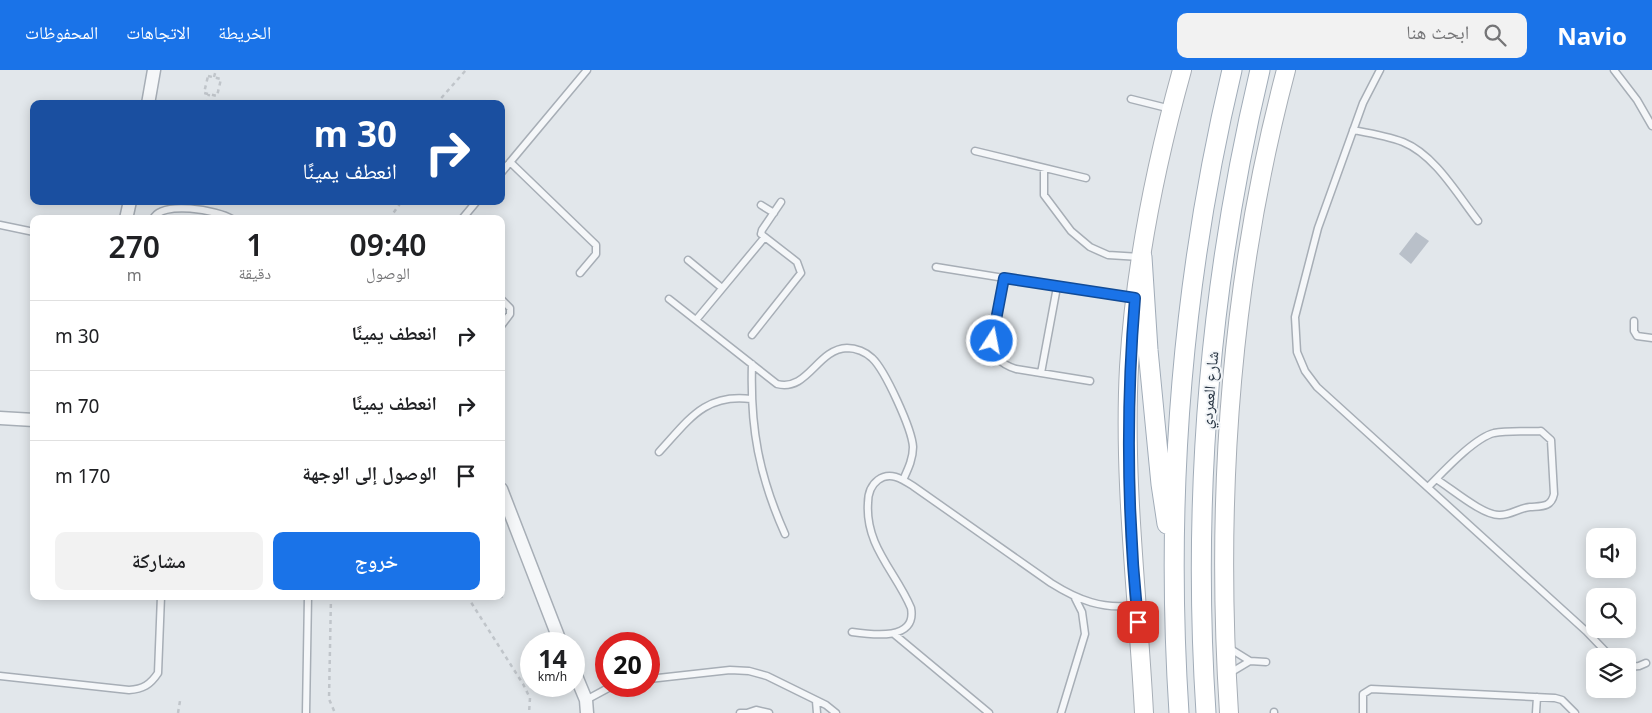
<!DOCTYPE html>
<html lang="ar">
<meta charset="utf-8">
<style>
body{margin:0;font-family:"Noto Sans","Noto Naskh Arabic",sans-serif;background:#f2f2f2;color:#202124;direction:rtl;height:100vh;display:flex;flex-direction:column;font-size:19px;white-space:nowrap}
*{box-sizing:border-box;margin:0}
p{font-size:16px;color:#757577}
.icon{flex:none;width:28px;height:28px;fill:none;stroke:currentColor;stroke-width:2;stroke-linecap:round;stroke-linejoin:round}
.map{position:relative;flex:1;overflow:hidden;direction:ltr}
.side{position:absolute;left:30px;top:145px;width:475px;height:385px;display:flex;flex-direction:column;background:#fff;border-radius:10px;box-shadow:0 2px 12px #0003;direction:rtl}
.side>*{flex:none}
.hud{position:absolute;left:30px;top:30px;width:475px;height:105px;border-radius:10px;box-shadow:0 2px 12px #0003;direction:rtl;background:#1a4fa0;color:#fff;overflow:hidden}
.tools{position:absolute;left:1586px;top:458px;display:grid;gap:10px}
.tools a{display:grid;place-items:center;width:50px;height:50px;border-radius:10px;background:#fff;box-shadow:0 2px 12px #0003;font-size:25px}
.speed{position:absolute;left:520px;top:562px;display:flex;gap:10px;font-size:25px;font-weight:700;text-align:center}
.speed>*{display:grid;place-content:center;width:65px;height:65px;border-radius:50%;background:#fff;box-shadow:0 2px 12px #0003;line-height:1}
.speed small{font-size:12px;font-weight:400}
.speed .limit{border:8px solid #d22;background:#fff;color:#111}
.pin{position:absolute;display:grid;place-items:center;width:42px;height:42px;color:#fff;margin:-21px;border-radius:10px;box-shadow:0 2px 8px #0006}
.me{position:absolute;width:55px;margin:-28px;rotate:11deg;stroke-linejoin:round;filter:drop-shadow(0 0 4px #0008)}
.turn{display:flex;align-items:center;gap:18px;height:105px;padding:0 25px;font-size:22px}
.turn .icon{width:65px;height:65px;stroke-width:2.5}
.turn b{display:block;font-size:35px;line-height:42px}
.eta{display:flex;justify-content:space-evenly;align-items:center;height:85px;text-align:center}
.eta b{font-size:30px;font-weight:600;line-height:35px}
.primary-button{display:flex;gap:10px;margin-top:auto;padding:10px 25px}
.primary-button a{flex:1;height:58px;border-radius:10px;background:#1a73e8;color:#fff;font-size:20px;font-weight:600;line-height:58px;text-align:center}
.primary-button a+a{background:#f2f2f2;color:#202124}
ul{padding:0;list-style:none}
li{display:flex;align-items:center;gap:15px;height:70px;padding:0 25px;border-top:1px solid #e0e0e0}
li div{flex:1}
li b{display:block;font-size:19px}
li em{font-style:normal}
header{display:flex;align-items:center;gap:30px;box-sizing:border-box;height:70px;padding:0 25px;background:#1a73e8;color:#fff}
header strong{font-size:24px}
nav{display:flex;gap:28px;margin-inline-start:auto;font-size:18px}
.search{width:350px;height:45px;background:#f2f2f2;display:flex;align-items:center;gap:12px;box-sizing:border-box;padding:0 18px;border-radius:10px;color:#757577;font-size:19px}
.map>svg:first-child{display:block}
.building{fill:#b9c0c9}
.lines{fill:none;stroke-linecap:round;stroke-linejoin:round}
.lane-casing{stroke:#a7aeb6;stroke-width:9}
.street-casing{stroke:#a7aeb6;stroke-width:15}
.secondary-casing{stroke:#a7aeb6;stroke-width:20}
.primary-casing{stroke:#a1acb8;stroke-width:21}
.path{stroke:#c0c5ca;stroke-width:2.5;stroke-dasharray:4 4;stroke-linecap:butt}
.lane{stroke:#f5f7f9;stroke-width:6}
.street{stroke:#f5f7f9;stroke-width:12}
.secondary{stroke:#fff;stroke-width:18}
.primary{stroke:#fff;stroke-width:19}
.route-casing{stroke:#114b97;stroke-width:12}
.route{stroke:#1a73e8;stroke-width:9}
.labels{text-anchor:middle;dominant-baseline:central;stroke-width:4;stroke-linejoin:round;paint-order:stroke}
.street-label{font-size:16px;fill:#293644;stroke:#f2f5f8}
</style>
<header>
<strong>Navio</strong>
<div class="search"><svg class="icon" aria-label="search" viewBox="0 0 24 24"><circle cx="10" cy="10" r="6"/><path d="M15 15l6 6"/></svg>ابحث هنا</div>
<nav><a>الخريطة</a><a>الاتجاهات</a><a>المحفوظات</a></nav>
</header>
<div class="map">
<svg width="1652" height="643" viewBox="0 0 1652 643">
<rect width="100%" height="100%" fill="#e2e7eb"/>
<path class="building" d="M1416,162L1429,171L1411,194L1399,184Z"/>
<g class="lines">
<g class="lane-casing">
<path id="lane" d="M1380,0L1363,33L1318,158L1295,247L1297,282L1305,301L1317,317L1586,561L1610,586
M1614,0L1637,30L1652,56
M1131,29L1171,39
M1353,60C1369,63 1387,66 1403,72C1435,85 1457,124 1478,151
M975,81L1086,108
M510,92L596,175V184L580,203
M1044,98V125L1071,161L1090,177L1108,185L1140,187
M501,103L587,0
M761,135L774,143
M153,149C161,130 218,140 232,149
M462,149L477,131
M0,155L34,162
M688,190L722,218
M936,197L1135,229
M1004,208L992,271C994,287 1000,294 1016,299L1090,311
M501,229L510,238V244L501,256
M669,229L777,314C808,322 817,279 847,278C856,278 866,282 872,288C885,300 912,359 913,377C913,389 908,399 903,410
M696,250L764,168
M1634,251V261L1637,266L1652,268
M752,265L801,203L797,192L761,164L762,160L781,132
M752,294C750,358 759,406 785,464
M1041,303L1057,217
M659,382C688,351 704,323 751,329
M1428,417C1443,402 1474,368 1494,363C1509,360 1526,362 1541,361L1551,370L1554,424C1551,438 1541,436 1530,437C1519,438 1511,445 1500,445C1483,446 1451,418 1436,409
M852,562C873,565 917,571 911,538C896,502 865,476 868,433C868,424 870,416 878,410C890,401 902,409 913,416L1051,513C1078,530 1103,540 1135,535
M894,564L989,643
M1229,578L1250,591L1266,592
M1628,597L1639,596L1646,593
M1230,603L1250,591
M0,606L129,620C143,619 150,615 158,603L161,526
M649,609L730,600L749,601L767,606L826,635L836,643
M586,630L612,616
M816,631L817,643
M1274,642V643
M306,643L308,526
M740,643H748
M747,643L756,640L769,643
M1061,643L1085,564L1082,542L1075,528
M1363,643V624L1371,619L1555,628L1562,630L1575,643
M1536,643L1537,627"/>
</g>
<g class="street-casing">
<path id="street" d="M148,34L154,0
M126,149L130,131
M0,348L34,350
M501,419L561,574
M574,601L586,630L587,643"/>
</g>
<g class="secondary-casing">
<path id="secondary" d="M1144,643C1138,528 1123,412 1129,297C1135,196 1155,97 1182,0
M1229,643C1215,426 1230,211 1286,0"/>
</g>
<g class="primary-casing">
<path id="primary" d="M1142,187L1148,280L1161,414L1167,454
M1179,643C1165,428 1182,210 1232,0
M1206,643C1192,428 1210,210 1260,0"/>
</g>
<path class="path" d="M208,6L221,9L217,26L204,23Z
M214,7L216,0
M207,34L209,24
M436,34L466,0
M389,149L402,131
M501,525L502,528
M331,526L329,629L335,643
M467,526L523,614L530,628L529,643
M178,643L180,631"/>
<use href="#lane" class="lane"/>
<use href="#street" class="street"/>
<use href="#secondary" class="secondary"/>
<use href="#primary" class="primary"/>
</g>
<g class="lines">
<g class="route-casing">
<path id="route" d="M992,271L1004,208L1135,228C1126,336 1127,444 1138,552"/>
</g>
<use href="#route" class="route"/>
</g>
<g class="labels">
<g class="street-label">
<text transform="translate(1209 320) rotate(-85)">شارع العمردي</text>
</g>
</g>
</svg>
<div class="tools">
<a><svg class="icon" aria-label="sound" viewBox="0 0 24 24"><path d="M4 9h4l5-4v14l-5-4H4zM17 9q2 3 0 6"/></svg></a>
<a><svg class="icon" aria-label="search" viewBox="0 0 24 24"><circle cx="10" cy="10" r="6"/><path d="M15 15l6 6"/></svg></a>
<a><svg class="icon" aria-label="layers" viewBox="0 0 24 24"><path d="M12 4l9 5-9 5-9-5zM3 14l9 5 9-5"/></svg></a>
</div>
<div class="speed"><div>14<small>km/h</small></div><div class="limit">20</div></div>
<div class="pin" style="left:1138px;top:552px;background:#d93025"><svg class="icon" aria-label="arrive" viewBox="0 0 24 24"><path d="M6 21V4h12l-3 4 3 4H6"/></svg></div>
<svg class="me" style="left:992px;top:271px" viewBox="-20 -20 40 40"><circle r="17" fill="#1a73e8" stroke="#fff" stroke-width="3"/><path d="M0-11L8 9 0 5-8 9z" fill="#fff"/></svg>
<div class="hud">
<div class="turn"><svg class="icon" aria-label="right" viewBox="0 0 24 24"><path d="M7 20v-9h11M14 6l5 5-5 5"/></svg><div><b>30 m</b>انعطف يمينًا</div></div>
</div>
<section class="side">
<div class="eta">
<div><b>09:40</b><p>الوصول</p></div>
<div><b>1</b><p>دقيقة</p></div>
<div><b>270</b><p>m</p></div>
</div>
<ul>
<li><svg class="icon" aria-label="right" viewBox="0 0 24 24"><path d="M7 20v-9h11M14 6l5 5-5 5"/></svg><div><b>انعطف يمينًا</b></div><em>30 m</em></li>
<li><svg class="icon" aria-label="right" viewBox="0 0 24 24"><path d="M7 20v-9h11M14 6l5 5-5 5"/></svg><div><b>انعطف يمينًا</b></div><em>70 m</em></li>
<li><svg class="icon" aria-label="arrive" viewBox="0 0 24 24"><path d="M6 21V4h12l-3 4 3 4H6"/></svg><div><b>الوصول إلى الوجهة</b></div><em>170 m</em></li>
</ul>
<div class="primary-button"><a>خروج</a><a>مشاركة</a></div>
</section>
</div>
